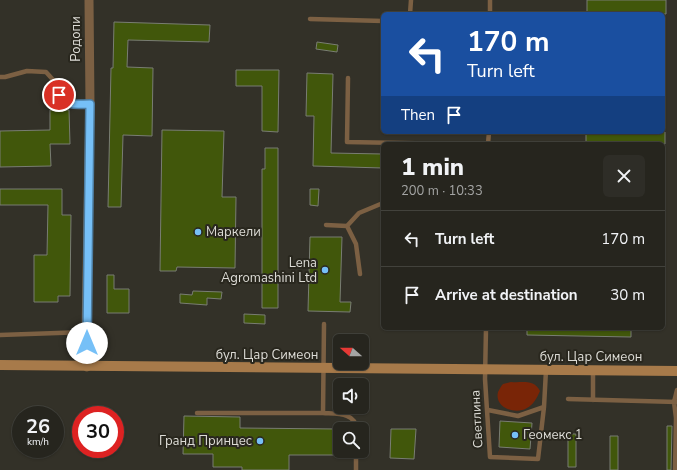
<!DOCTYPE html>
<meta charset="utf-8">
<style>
body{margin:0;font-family:"Nunito Sans",sans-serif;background:#2e2d27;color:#f1f3f6;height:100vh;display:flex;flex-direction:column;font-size:15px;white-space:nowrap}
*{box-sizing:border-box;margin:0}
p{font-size:13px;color:#a4a5a4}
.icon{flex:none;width:22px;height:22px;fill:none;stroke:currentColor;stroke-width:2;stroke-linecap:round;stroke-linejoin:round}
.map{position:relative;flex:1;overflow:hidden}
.drawer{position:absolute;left:381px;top:142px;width:284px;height:188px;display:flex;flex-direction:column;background:#26251e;border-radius:6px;box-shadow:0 1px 3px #0004,0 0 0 1px #42423c}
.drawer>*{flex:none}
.guide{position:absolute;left:381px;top:12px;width:284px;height:122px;border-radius:6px;box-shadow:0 1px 3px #0004,0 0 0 1px #42423c;background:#1a4fa0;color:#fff;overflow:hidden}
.needle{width:26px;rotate:291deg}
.controls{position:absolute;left:333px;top:334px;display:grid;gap:8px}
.controls a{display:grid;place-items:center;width:36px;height:36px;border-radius:6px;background:#26251e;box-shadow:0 1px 3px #0004,0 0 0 1px #42423c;font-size:20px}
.speed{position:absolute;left:12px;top:406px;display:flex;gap:8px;font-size:20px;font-weight:700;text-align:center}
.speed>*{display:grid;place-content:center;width:52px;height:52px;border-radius:50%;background:#26251e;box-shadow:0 1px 3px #0004,0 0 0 1px #42423c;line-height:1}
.speed small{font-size:10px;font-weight:400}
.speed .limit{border:6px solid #d22;background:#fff;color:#111}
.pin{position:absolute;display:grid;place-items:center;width:34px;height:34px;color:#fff;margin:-17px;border:2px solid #fff;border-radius:50%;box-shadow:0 1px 4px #0007}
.me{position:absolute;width:44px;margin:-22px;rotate:0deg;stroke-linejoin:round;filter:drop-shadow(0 0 3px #0008)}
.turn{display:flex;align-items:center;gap:14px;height:84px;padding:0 20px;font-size:18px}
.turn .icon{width:52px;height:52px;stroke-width:2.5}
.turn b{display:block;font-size:28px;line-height:34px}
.then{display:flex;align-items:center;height:38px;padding:0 20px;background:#0003;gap:8px;font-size:15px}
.round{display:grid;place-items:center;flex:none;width:42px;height:42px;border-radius:6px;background:#2e2d27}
.summary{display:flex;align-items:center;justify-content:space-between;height:68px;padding:0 20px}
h1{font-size:24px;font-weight:800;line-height:30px}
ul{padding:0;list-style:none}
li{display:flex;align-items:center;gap:12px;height:56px;padding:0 20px;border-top:1px solid #42423c}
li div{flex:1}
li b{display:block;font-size:15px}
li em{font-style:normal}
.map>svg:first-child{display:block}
.green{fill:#792507}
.building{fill:#41570b;stroke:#797d73}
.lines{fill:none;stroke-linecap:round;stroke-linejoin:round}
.lane{stroke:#7c6043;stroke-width:4.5}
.street{stroke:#7c6043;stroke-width:9}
.secondary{stroke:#a77a4a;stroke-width:10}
.route-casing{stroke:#4d7da1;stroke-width:10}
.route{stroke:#76c0f7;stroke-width:7}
.poi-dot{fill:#76c0f7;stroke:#29271e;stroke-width:1.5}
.labels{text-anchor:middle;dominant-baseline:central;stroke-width:4;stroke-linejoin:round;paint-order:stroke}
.street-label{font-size:13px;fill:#dddcd6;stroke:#29271e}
.poi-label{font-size:13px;fill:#dddcd6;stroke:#29271e;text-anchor:start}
</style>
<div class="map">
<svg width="677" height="470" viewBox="0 0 677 470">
<rect width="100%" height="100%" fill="#333128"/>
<path class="green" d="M511,382C523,383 534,379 540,391C537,398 533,405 527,408C516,415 494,408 498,392C499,390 501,386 503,384Z"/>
<path class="building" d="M587,0H666V14H587Z
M114,22L210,25L209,42L128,40L127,67L153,68L152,136L123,135L121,207H108L111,68H113Z
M317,42L338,45L337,52L316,49Z
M236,70H279L278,132L262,131V86H236Z
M307,73L333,74L331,153L383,154V168L313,166L314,116H306Z
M50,110H69L70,144H50L51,166L0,167V131L50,130Z
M162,130L224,131L222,197H236L235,268L177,267L176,271H160Z
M586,132H665V144H586Z
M265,148H278V308H262V169H265Z
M0,189H62V215H71L70,296H58V302H34V255H47L48,205H0Z
M310,189H319L318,206L310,205Z
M310,237H342L340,302H351L350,312L308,311Z
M107,275H114V289H129V313H107Z
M193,291L222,292L221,299L207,298V305L180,303V294L192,295Z
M244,314L265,315V324L244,323Z
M527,328H631V337L527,335Z
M184,416L240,417V428L337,429V455H289V470H242V467H213V454H183Z
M500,421L532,423L530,449L499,447Z
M667,426H672L671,470H667Z
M391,429H416L414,459L390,458Z
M568,434H576V467H568Z
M610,436H618V470H610Z"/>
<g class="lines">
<path class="lane" d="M410,14L411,0
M490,14V0
M310,19L383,21
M0,77H5L27,71L46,72L55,82L59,95L63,101L72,104H90
M348,78L347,142L457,144
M488,144L489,132
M326,225L347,226L359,213L383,203
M347,226L356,244L360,274
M486,328L485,379L490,457L538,459L544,407
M0,335L86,332
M568,399L677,402
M593,400V370
M488,410L518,416L544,407L546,370
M197,413H323C335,414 356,412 356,429
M323,413L324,324
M356,470V451
M675,470L676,418L674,402L677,390"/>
<path class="street" d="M87,367L86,332L90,104L89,0"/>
<path class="secondary" d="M0,365L677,371"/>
</g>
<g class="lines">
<g class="route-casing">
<path id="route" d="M59,95C67,107 77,104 90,104L87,343"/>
</g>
<use href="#route" class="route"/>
</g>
<g class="poi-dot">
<circle cx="198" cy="232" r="4"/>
<circle cx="325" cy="270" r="4"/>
<circle cx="515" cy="435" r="4"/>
<circle cx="260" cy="441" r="4"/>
</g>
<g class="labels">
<g class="street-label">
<text transform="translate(76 39) rotate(-90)">Родопи</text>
<text x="267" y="355">бул. Цар Симеон</text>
<text x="591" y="357">бул. Цар Симеон</text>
<text transform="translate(477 419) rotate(-93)">Светлина</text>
</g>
<g class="poi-label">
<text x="206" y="232">Маркели</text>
<text x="317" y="263" text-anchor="end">Lena<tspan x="317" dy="15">Agromashini Ltd</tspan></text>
<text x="523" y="435">Геомекс 1</text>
<text x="252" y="441" text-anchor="end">Гранд Принцес</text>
</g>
</g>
</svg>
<div class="controls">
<a><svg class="needle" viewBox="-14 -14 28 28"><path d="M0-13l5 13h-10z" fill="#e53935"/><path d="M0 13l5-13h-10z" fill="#a4a5a4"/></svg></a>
<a><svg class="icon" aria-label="sound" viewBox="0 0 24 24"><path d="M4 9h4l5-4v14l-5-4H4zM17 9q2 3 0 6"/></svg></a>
<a><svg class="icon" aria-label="search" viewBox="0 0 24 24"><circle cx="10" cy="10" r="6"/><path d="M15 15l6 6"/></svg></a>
</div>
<div class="speed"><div>26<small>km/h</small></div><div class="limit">30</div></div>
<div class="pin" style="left:59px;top:95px;background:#d93025"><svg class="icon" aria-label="arrive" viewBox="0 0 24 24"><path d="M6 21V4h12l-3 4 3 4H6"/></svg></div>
<svg class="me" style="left:87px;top:343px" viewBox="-20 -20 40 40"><circle r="19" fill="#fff"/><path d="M0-13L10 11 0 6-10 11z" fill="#76c0f7"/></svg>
<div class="guide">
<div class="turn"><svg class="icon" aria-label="left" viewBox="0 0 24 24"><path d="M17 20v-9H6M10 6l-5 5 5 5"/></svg><div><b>170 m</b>Turn left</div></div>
<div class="then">Then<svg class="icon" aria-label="arrive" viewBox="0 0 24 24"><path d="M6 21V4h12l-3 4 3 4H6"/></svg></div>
</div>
<section class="drawer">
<div class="summary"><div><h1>1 min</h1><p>200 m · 10:33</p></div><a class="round"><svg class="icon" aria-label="close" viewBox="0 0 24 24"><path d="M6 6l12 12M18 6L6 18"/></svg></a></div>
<ul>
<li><svg class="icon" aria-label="left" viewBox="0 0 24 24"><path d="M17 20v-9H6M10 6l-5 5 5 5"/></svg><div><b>Turn left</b></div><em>170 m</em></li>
<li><svg class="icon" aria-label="arrive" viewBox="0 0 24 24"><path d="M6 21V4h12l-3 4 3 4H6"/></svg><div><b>Arrive at destination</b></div><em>30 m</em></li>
</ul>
</section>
</div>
